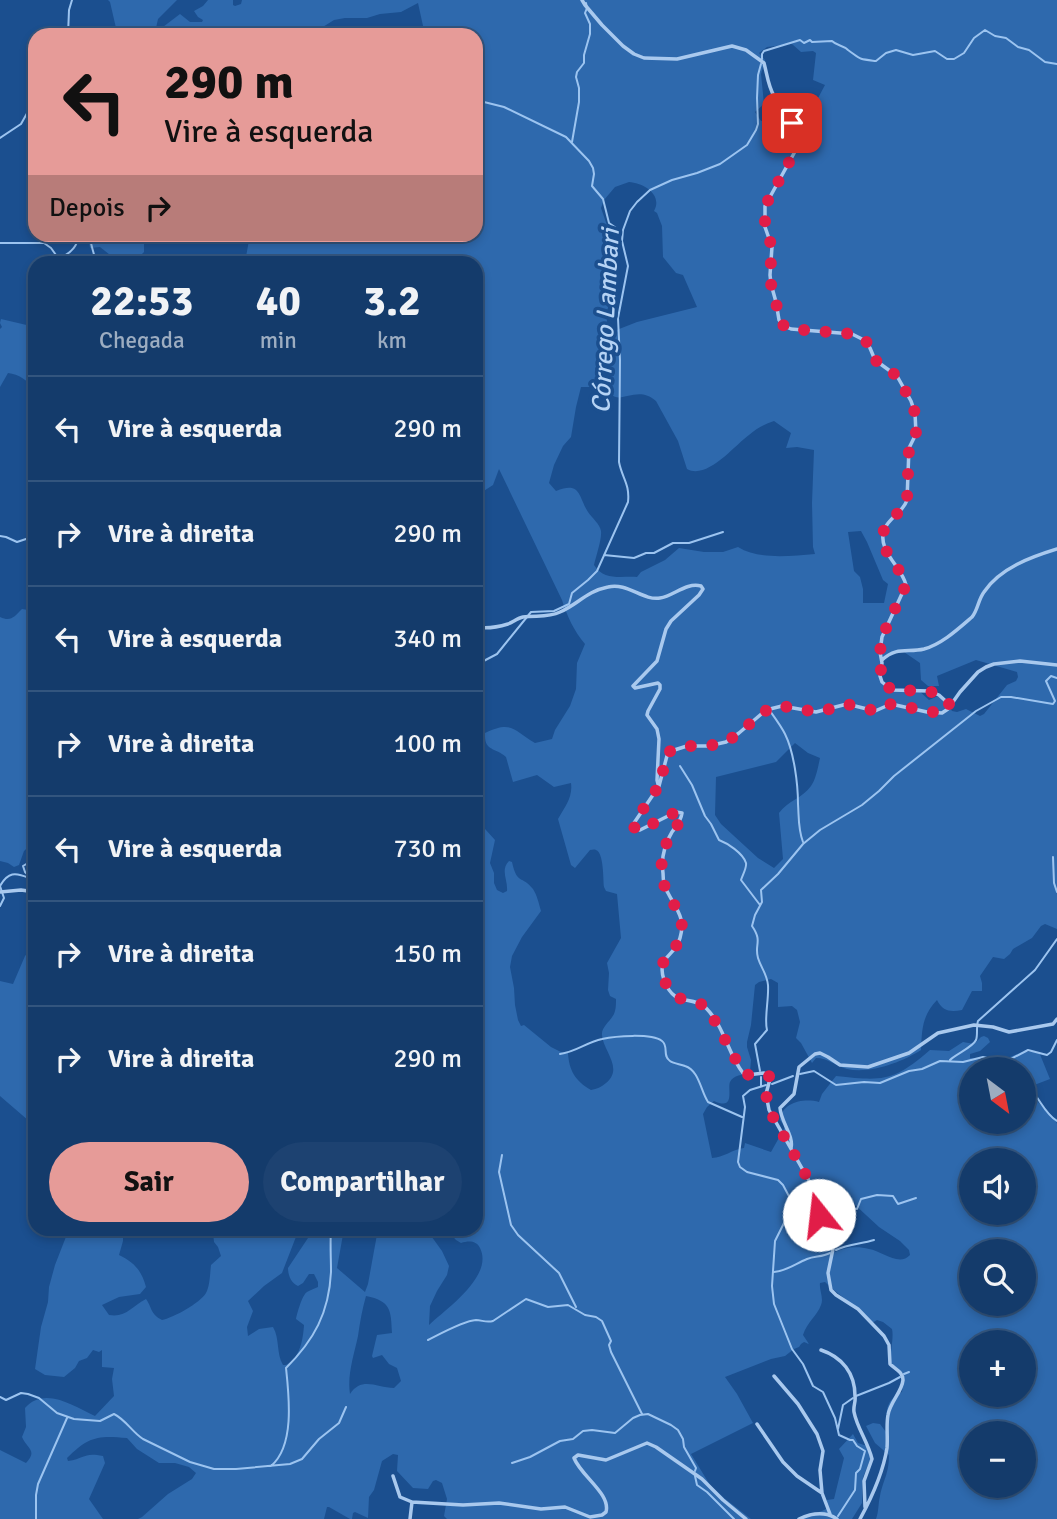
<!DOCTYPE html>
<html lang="pt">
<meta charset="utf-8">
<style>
body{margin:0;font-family:Signika,sans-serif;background:#1d4271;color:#f1f3f6;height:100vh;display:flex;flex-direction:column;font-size:26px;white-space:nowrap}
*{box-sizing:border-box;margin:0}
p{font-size:23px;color:#9dadc1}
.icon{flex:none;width:38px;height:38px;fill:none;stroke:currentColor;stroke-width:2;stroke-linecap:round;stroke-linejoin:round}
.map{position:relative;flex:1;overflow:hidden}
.sheet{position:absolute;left:28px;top:256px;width:455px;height:980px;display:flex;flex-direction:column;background:#143b6b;border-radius:21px;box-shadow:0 4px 10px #0003,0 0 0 2px #33557e}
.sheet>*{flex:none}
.top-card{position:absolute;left:28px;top:28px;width:455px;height:214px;border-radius:21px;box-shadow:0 4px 10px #0003,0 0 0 2px #33557e;background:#e69b98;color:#111;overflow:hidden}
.needle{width:46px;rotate:148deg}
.controls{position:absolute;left:959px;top:1057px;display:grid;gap:14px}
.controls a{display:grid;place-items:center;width:77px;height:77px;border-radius:50%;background:#143b6b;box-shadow:0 4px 10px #0003,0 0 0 2px #33557e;font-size:35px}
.pin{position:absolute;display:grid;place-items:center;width:60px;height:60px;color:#fff;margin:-30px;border-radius:14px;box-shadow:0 4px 10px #0006}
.me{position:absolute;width:77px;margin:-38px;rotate:344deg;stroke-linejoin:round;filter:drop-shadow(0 0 5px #0008)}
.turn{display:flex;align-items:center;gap:24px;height:147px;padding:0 21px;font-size:32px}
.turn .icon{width:91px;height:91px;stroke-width:2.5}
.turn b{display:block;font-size:49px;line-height:60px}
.then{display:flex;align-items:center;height:66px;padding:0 21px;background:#0003;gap:14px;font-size:26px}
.eta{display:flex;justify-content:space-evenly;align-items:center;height:119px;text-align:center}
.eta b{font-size:42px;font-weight:800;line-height:49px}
.button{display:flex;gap:14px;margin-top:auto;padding:14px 21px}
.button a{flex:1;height:80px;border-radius:42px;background:#e69b98;color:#111;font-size:28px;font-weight:800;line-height:80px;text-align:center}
.button a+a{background:#1d4271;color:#f1f3f6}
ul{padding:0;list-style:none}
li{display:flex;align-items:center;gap:21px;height:105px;padding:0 21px;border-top:2px solid #33557e}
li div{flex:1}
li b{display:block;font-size:26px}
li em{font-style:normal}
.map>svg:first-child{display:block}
.green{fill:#2e69ad;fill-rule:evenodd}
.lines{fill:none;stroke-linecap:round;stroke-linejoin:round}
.stream{stroke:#9cc4f0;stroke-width:2}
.minor{stroke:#a9c9ee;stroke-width:3.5}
.route{stroke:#e11d48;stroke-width:12;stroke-dasharray:0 21.6}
.labels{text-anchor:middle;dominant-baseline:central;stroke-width:7;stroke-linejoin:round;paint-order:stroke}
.water-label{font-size:26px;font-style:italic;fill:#b5d3f5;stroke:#1b4f8f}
</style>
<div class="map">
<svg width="1057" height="1519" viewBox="0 0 1057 1519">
<rect width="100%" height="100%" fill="#1b4f8f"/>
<path class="green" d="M108,0H177L158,19L156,28L159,30L180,14L190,22H202L203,20L198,17L194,11L203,6L208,0H233V5L235,6L241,4L242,0H1057V929L1045,924L1041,926L1032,938L1013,949L1010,954L1004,959L993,957L980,976L982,983V991H972L962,1010C951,1012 943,1012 937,1000C922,1016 922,1029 921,1050C902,1062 871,1074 847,1069C836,1066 828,1058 816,1058L812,1063L801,1043L796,1038L800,1022L797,1010L792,1006L778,1007V983L771,979L759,982L755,985L751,1025L747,1042V1047L751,1060L750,1072C743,1075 733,1075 730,1082C727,1089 736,1111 714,1101L707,1107L703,1114L712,1158C723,1158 733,1149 744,1148L745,1143L771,1152L785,1127L780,1120C782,1102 804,1098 819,1102L822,1094L836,1076C883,1081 893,1082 930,1050L949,1051L963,1042L974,1044L981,1037L984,1036L988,1038L990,1042L980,1051L970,1054V1058L980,1060L994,1057H1010L1022,1052H1039L1050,1079L1029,1087L1034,1098L1055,1119L1057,1124V1519H876C879,1511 878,1504 880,1496C883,1480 889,1474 889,1455L875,1443L866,1426L873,1423L880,1424L886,1432C887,1415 883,1401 902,1392C905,1370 905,1375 890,1363C890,1353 894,1338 892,1329L883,1322L877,1320L872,1323C861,1308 839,1296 825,1282L820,1283C819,1290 824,1298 821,1305C817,1316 807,1322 803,1335L809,1344L804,1342L801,1344L799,1347L794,1349L785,1356L771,1359L725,1377L737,1394L753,1423L691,1454L710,1485L724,1498L751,1519H447L444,1516L447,1499L442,1483L436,1480L433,1481L428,1489L413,1488L397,1471L398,1455L393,1454L382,1461L374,1490L369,1497L368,1518L355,1512L353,1513L352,1519H350L329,1507H327L324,1519H138L142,1517L168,1494L192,1479L196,1473L189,1467L175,1463H159L137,1449L127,1438C97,1435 88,1437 67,1458L68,1461C86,1458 84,1452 103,1456L105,1463L89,1499L103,1519H0V1450L26,1463C38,1450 27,1449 22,1437L26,1427L25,1408C45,1386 73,1406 95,1416L114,1396L112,1379L114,1368L102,1367V1350L99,1352L93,1350L87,1358L79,1361L75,1368L64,1377L45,1375L35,1369L41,1327L48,1302L49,1287L55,1265L69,1229H123V1241L119,1255C134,1262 142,1271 146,1287L140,1294L119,1297L102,1305L109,1315C126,1318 132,1306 146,1299C152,1307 150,1314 162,1320C173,1318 200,1303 206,1293C210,1286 210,1273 211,1265L221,1256L218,1247L214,1242L213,1233L210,1229H299L282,1273L264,1286L248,1301L253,1311L247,1327L248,1336L259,1329L273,1327C280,1339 276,1353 283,1365H286C300,1358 303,1340 304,1325L296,1319C297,1314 302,1295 307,1292C310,1290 314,1289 318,1287V1282L314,1274H309L303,1283L298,1286C291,1283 288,1275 288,1268L310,1235L308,1229H344L337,1268L365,1292L368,1284L378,1229H423L429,1233L442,1251L449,1266L447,1275L437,1291L430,1306L429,1325C446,1309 494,1276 480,1248C476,1240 468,1241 461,1243L456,1240L446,1229L476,1228V819L495,840L490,863L494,873V883L497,890L503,893L507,891C508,880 500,870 509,861L512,862C517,885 522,875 533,889C537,895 539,904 541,911L522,937L512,956L510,967L514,988L515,1005L518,1020L521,1026L524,1025L551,1047L563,1053H568C569,1070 575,1081 591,1090C597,1089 601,1087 606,1083C624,1068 603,1051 602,1035C601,1026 613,1020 615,1011C616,1007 616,1003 616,999L610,996L608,990L609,973L607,963L621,938L617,894L606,891L604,887C603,879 604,853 596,850C594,849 592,850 590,850L575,868L571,865L558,819C565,807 573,797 571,783L554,787L537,775L513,782L506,757C495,747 484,752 485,733C512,720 513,730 535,743L552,739L555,730L570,706L576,689L577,663L585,644C574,631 567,616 562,600L499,469L493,485L476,496V262H245L250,235L476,234V35H425L418,3L401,12L380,14L367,18H345L334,20L310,35H122L116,28L110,2ZM792,44L801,52L813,51L816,53L813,80L825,85L817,100L813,114H810L795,108L793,118L803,133L800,137L801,145L800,147L781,142L769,119L761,121L755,112L764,104L761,74L765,60L759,53L767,47ZM629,182C644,183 663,195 654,211L657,213L662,226L663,257L676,273L683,275L697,307L637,322L609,333L606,315L612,293L617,265L608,228L601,208L604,200L615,187ZM605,381C614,416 633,381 656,401L678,441L687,469C707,480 734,446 749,435C757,428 765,424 774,421L791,433L786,448L797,447L814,450L812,503L813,547L815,554C790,556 759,560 738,547L723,552H704L679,548L665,560L641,572L637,577C620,576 604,581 594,565C596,556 602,539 601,531C600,524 592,518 588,512C578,496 581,481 556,491L549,483L554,465L563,446L571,437L576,407L581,387C591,387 598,388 605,381ZM861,531L867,542L883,580L888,584L884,603H863V589L860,577L854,571L848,532ZM901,650L920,663L921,680L928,686H939L937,676L976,660L1017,672L1018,677L1016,681L1007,685L984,714L980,716L966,709L957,712L952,711L946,702L938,696L929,700L917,689H895L884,683L880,674L883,662L885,658ZM795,743L808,753L820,758C818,767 816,779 811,786C803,798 787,801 779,813L783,859L774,868L758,858L721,824L715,815L716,777L776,762ZM971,1069H1024V1122H971ZM971,1160H1024V1213H971ZM824,1188L853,1203L879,1227L900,1241L909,1250L910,1255C899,1267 882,1251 869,1249C858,1246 845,1247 835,1252C824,1232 815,1211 824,1188ZM971,1251H1024V1304H971ZM366,1296C391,1301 391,1310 392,1333L377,1335L372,1356L373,1358L382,1355L389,1364L397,1368L401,1381L394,1388C377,1388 362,1376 350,1394C347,1375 354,1355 358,1336C360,1322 362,1310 366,1296ZM971,1342H1024V1395H971ZM971,1433H1024V1486H971Z
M88,235H144V252L139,257L151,262H119L100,247L90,248L89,242L94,237Z
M1,319L35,327V388C27,381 19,374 8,373L0,387V329L2,327L0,323Z
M22,609L35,611V844H31L24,851L19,865L14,867L8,863L0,861V617C11,622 14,617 22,609Z
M35,944V1123L29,1121L0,1096V981L13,984L25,956Z
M853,1434L858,1443L867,1446L871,1458L863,1477L862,1491V1503L852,1519H797C806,1514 817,1514 826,1509L827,1500L834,1499L844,1458L839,1449Z"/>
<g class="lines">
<path class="stream" d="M68,35L69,10L72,0
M762,59V54L764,51L800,40L804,43L810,40L812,42L832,41C837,46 843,45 848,50C862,60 858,59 876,61L886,53L896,50L913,55L935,51L947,59H954L964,53L974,38L985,30L995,36L1006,38L1018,47L1029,50L1045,62L1057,64
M476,100L504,107L566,137L589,161L593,168L594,174L592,186L603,199L609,223L622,232
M0,138L21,124L30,108L35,105
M572,142L579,102V88L576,77L577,72L584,63V55L590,34V24L585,13L587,8L586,3
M91,234C89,246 95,251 95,262
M0,243H44L51,248L56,255L62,257C70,253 80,245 77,234
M0,536L6,537L17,542L35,536
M604,555L634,558L646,553H654L673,543H689L723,532
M476,665L497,654L531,612L554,611L569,604L572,593L588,580L597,571L628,502C630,484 622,478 619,462L620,360L618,318L628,266L622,241L623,230L630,211L637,202L650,190L672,180L697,173L720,164L747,145L756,130L758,124L757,98L758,75L761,64
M770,711C775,718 781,726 785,734C794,752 798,784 798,804C799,818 798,829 803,842
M680,766L692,785L705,816L711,824L719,840C727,843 743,853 746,863C747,868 742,876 741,880L760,905
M1053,857L1054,883L1057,892
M0,906L4,898L0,886C8,872 15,872 29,878V876L25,872L23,866L28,863H35
M560,1054C576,1052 587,1042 602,1039C615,1036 651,1033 662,1041C669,1046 662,1056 670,1061C674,1064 681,1064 685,1066C699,1070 701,1092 708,1102L742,1117
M950,1060C956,1054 973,1047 976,1040C978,1035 976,1027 978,1021L1035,970L1057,939
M1005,1062L1009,1069
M760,1071L755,1044L767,1030C764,1019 769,999 768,985C767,974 761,968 758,958C754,944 763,942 752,926L755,915L762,902L761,890L778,874L803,844L820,830L862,805L879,791L894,776L976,711L1001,697H1011L1053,704L1055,701L1046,681L1051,676L1057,678
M800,1074L814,1071L836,1085L864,1082L880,1083L909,1071L922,1069L940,1061L963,1062L983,1057L1005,1062L1028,1050L1047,1055L1051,1052L1057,1040
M761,1077V1086
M772,1084L793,1076
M766,1085L750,1090L743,1096L745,1107L738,1162L740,1167L747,1172L778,1180L783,1185L791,1200L790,1211L775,1241L772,1286L774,1304L792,1349L803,1364L813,1386L823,1392L835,1418L839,1435L850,1440H853L857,1446L865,1451L860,1469L856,1473L855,1490L838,1516
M1024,1085C1039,1093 1042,1112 1057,1121
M502,1155L499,1172L511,1225L518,1235L559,1273L576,1307
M818,1198L834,1205L857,1209L861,1199L877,1195L893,1196L898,1204L916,1198
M792,1199L804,1194L815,1196
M836,1250C848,1244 861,1244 874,1240
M774,1272C787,1271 795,1264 807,1259C815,1256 822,1257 830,1253
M428,1340C440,1334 463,1321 476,1320C482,1320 486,1323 493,1321L526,1299L548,1307L568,1305L585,1315L596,1317L602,1321L611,1341L609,1345L611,1352L642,1414
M904,1374L909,1372
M856,1396L889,1383L900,1377
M0,1397L6,1400L21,1393L28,1394L39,1398L57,1413L74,1419L100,1421L114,1414C126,1420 132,1432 143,1439L190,1462L214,1469H236L290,1464L302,1459L319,1439L339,1423L346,1407
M838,1429L843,1405L853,1398
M512,1463L530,1457L560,1441L573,1439L583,1431L592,1430L615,1433L633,1418L640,1415L648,1414L671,1425L678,1430L683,1439L684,1447L696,1468L695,1471
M271,1466C295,1446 289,1396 286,1368C314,1340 329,1313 331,1272C331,1258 330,1243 331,1228
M695,1476L697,1485L707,1492L734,1519
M36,1519V1495L38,1484L67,1418"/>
<path class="minor" d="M582,0L585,5L602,25L623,46L634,54L644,58L677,59L732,46L746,50L764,63C767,74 768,86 774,96C783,113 799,125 798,146L765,206V227L772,247L770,275L771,284L776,302L779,320L784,326L791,329L852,334L866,341L870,348L875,360L897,376L911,401L915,413L916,434L909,448L907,500C903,513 889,517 884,530C877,551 902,567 906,585L882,637L880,652L882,663L880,676L882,682L892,690L929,691L939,695L950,705
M476,627C486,629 498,627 508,624C513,622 518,618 523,617C536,615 548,618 560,612C577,605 587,591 608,587C627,582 643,601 660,598C674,596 686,582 701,586L703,589L699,595L671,621L666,629L657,661L633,686L635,688L658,683L660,685V689L648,711L647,715L657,729L659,739L657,780L658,784
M882,660C897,646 908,653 924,649C942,644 958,629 972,617C978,610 978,600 984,592C1000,568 1031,557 1057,549
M0,892L21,890L35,892
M791,1148C794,1136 781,1122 780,1108L794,1094L799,1067L815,1054L820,1053L828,1057L840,1065L868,1067L909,1053L938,1033L974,1025L993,1027L1009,1032L1053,1024L1057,1019
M821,1350C842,1357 855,1373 855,1396C856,1402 853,1406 854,1412C857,1428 868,1442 872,1459L864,1481L865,1507
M774,1376L798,1404L817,1434L823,1451L820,1470L822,1493
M757,1424L783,1462L797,1476L822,1493L830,1514
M393,1476L400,1497L412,1502L463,1505L499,1503L541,1509L565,1507L590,1517L602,1515L606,1512C611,1494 581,1476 574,1458L578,1455L606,1460L647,1443L656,1447L702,1479L723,1500L746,1519
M410,1519L412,1502
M799,1519C812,1513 825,1511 837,1519
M860,1519C872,1497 883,1473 887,1448C888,1437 886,1425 888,1415C890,1402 902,1392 903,1380C903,1372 895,1369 890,1364L889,1345L884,1336L858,1309L836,1295L831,1290L828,1273L833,1249L822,1227L816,1193L769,1110L766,1094L770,1079L769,1076L764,1073L747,1075L743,1073C728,1054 724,1026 706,1008C691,994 675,1009 664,980C656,956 675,957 680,938C686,918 676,909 668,893C664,887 663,879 663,873C661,858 664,845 672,832C677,825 681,821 682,813L676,812L640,830L635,829L634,823L659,786L668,752L687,746H708L726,742L739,733L766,710L782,706L816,712L847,704L875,711L891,704L927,712L942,713L948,709L960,692L978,672L986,667L994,664L1020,661L1057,665"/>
</g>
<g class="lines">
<path class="route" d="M792,123L798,136V146L765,206V227L772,247L770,275L771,284L776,302L779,320L784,326L791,329L852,334L866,341L875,360L897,376L911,401L915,413L916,434L909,448L907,500C903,513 889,517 884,530C877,551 902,567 906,585L882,637L880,652L882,663L880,676L882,682L892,690L929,691L939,695L950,705L945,711L938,713L891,704L875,711L847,704L823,711L816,712L782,706L772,707L762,713L739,733L726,742L708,746H687L668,752L659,786L637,818L634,827L636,830H640L676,812L681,813C680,829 664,840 662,857C661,868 662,884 668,894C674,906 682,914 682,929C681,956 650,954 667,986C676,1002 685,998 699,1003C704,1005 707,1010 711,1014L743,1073C752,1078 761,1070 769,1076L770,1079L766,1094L769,1110L816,1193L819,1215"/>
</g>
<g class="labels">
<g class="water-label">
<text transform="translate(606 321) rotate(-87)">Córrego Lambari</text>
</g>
</g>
</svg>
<div class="controls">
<a><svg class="needle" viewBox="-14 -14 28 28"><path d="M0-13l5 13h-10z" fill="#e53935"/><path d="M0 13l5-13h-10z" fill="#9dadc1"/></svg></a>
<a><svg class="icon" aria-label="sound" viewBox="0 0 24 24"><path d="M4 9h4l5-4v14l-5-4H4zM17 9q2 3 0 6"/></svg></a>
<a><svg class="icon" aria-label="search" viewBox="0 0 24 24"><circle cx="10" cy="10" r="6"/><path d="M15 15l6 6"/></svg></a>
<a>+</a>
<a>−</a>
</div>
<div class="pin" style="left:792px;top:123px;background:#d93025"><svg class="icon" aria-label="arrive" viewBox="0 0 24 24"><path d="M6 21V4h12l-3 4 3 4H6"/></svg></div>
<svg class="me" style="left:819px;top:1215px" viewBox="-20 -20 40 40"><circle r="19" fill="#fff"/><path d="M0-13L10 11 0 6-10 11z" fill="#e11d48"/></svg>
<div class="top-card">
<div class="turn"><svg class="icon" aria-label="left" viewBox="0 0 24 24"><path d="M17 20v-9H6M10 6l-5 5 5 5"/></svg><div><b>290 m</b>Vire à esquerda</div></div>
<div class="then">Depois<svg class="icon" aria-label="right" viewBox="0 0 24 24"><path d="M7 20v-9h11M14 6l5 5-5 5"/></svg></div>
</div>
<section class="sheet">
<div class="eta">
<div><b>22:53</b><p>Chegada</p></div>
<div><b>40</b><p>min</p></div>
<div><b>3.2</b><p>km</p></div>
</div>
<ul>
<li><svg class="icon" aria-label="left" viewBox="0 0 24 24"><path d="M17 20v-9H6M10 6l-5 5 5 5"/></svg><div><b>Vire à esquerda</b></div><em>290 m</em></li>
<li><svg class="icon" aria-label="right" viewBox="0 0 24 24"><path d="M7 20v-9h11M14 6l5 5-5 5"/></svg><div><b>Vire à direita</b></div><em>290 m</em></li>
<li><svg class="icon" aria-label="left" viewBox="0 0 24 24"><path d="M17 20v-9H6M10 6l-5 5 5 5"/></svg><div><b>Vire à esquerda</b></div><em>340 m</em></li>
<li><svg class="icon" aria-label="right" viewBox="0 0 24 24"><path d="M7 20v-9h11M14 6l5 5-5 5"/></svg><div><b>Vire à direita</b></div><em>100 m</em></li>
<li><svg class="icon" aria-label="left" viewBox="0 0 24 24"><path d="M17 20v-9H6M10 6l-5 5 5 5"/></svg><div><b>Vire à esquerda</b></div><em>730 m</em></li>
<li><svg class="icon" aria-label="right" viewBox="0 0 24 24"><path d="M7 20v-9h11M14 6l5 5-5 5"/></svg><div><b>Vire à direita</b></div><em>150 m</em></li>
<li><svg class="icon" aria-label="right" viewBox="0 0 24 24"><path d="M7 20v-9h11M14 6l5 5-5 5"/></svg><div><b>Vire à direita</b></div><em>290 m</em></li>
</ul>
<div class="button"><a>Sair</a><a>Compartilhar</a></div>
</section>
</div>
